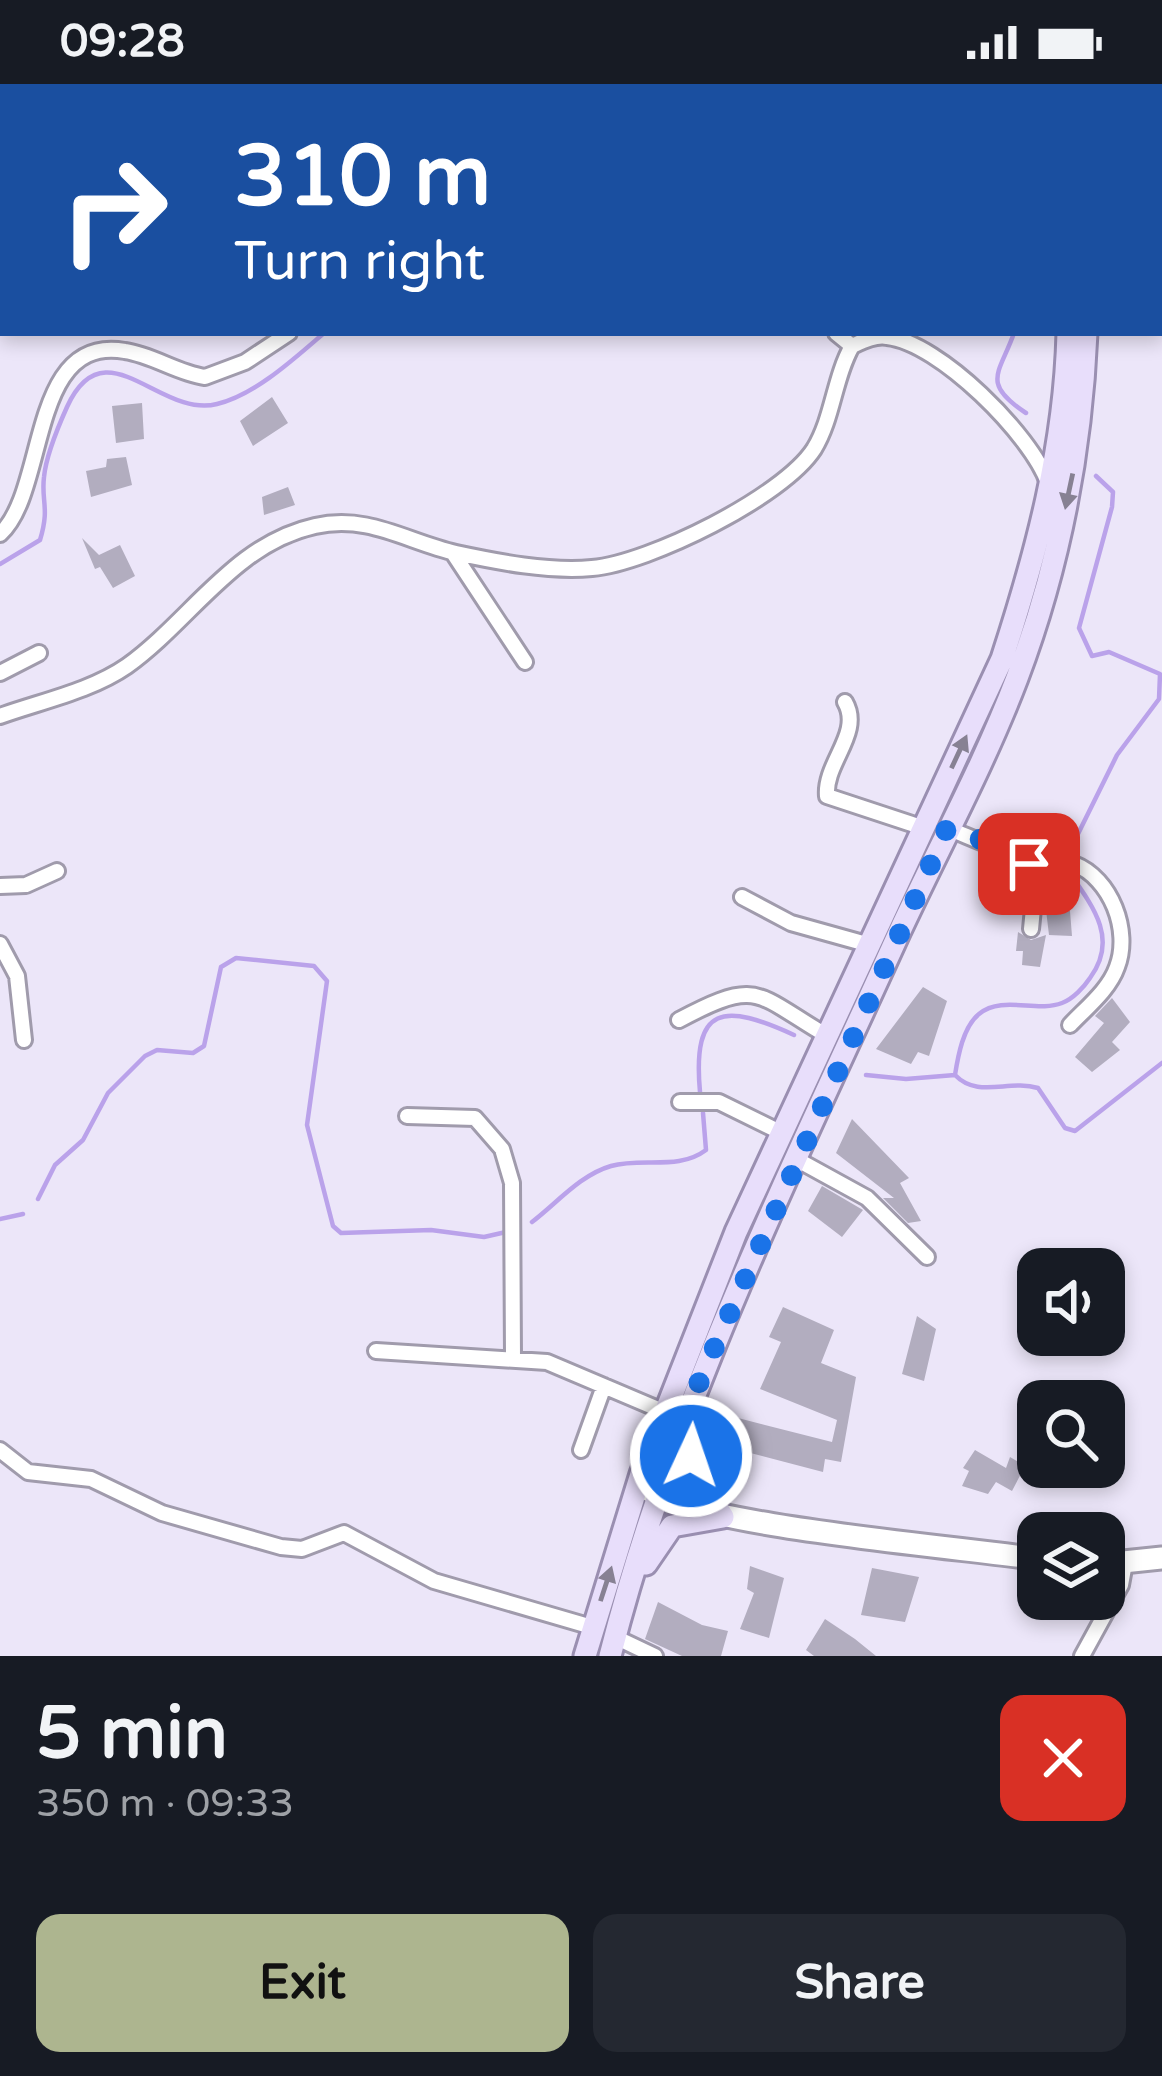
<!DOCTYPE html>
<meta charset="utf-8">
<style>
body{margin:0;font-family:"Varela Round",sans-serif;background:#242831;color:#f1f3f6;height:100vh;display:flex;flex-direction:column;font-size:45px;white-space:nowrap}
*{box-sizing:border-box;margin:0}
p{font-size:39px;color:#9ea1a6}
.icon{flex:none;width:66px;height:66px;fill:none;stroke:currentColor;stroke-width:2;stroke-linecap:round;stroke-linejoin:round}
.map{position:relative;height:1572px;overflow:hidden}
.sheet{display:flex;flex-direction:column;background:#171b24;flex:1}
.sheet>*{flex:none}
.top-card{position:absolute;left:0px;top:0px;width:1164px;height:252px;box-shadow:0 6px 18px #0003;background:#1a4fa0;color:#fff;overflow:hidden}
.controls{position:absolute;left:1017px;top:1164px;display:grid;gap:24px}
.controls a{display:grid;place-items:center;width:108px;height:108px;border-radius:24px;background:#171b24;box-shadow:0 6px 18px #0003;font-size:60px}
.pin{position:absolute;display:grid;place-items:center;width:102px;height:102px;color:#fff;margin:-51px;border-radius:24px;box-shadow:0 6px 18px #0006}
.me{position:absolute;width:132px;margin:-66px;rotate:3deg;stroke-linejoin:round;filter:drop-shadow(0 0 9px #0008)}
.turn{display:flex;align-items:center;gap:42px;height:252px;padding:0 36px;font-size:54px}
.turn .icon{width:156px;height:156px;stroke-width:2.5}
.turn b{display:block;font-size:84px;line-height:102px}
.round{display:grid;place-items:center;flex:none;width:126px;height:126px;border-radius:24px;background:#242831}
.summary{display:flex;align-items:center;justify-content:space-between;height:204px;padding:0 36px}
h1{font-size:72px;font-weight:700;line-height:90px}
.primary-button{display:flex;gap:24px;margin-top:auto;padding:24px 36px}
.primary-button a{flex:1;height:138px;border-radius:24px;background:#adb58f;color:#111;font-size:48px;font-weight:700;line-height:138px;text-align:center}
.primary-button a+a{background:#242831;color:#f1f3f6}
.status{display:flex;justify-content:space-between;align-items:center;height:84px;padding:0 60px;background:#171b24;direction:ltr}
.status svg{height:33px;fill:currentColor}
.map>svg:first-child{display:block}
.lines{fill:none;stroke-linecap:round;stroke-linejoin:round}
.stream{stroke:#baa2ea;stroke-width:4.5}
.building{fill:#b2adbf}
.street-casing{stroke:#a09bac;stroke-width:20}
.secondary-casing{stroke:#a09bac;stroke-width:27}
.primary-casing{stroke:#9a8fb1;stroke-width:27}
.street{stroke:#fff;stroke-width:14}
.secondary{stroke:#fff;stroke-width:21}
.primary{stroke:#e8defb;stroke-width:21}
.oneway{fill:#878193}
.route{stroke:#1a73e8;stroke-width:21;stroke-dasharray:0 37.8}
</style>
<div class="status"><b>09:28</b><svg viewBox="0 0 49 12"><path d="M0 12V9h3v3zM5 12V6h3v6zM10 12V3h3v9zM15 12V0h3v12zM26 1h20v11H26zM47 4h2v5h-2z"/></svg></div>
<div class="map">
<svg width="1162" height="1572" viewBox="0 0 1162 1572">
<rect width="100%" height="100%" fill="#ece6f9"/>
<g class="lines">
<path class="stream" d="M1014,249C1000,289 980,299 1026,329
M0,480L40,456C50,423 41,418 44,393C46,372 58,343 67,323C105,240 160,335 217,320C255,311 295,274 324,249
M1074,758L1117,671L1159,615L1160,590L1109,568L1092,572L1079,544L1112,423L1113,408L1096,392
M1068,787C1093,822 1119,855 1090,894C1084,903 1073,915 1062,919C1037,929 1002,911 979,930C963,943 958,972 955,991C978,1015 1009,995 1038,1004L1065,1044L1075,1047L1162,979
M866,991L906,995L955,991
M700,1008C692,920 724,919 794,951
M38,1115L55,1081L83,1056L108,1009L145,972L157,966L193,969L204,962L221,883L236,874L314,882L327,897L307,1041L333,1142L341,1149L431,1146L484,1153L506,1148
M0,1135L23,1130
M532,1138C557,1119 580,1091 611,1082C643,1073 678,1087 706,1066L703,1029"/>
</g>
<path class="building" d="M272,313L288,339L253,362L240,337Z
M142,319L144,355L116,359L112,322Z
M126,373L132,401L91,413L86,387L106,383L107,375Z
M288,403L295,421L264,431L262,413Z
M82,454L99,471L120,461L135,492L113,504L100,483L95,485Z
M1046,826L1070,827L1072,852L1049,851Z
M1018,848L1031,856L1046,851L1040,883L1022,881L1023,867H1016Z
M923,903L947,917L929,972L918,968L911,980L876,965Z
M1112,914L1130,938L1112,958L1120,966L1092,988L1075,973L1104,939L1095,932Z
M852,1035L909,1094L900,1099L921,1137L908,1139L883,1114H894L836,1069Z
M822,1102L863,1126L842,1153L808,1127Z
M783,1223L834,1246L821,1279L856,1293L841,1378L825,1375L823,1388L708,1358L714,1336L738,1334L832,1358L837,1336L760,1305L781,1258L769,1253Z
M917,1232L936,1245L924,1297L902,1290Z
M975,1366L1006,1384L1010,1373L1025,1382L1012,1407L996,1398L988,1410L962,1402L969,1387L963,1384Z
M750,1482L784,1494L769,1554L740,1545L754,1509L747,1505Z
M872,1484L919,1493L905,1538L861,1531Z
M658,1518L702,1541L728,1547L721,1572H682L645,1555Z
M825,1535L855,1555L876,1572H814L806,1566Z"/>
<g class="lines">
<g class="street-casing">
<path id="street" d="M164,0L167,3
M836,249L852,262
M0,450C48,407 28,250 125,267C153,271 177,289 205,293L245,278L289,249
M453,469L525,578
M0,589L39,569
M845,618C863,649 824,679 827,712L924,744
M0,632C42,617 91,607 127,582C191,536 234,460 315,442C369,430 407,458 456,469C498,478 549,488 592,484C649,479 783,413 814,365C833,334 834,294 852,262C863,257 875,251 887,253C939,258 1032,352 1048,399
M947,744C965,751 982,759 1000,765C1024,772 1050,772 1074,780C1111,794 1131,847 1117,883C1109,906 1086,924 1070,941
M1027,771L1035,804L1031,845
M0,802L26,801L57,787
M742,813L791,839L870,861
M0,860L17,892L24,956
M679,936C760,893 755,910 829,953
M680,1018H719L782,1049
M407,1032L475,1034L502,1065L512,1099L513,1272
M796,1075L867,1114L927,1173
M376,1267L547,1278L665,1328
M0,1366L28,1388L91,1395L162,1429L281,1463L302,1465L344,1449L434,1497L592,1543
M581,1366L604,1302
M615,1553L655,1572
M1082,1572L1121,1501L1125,1479"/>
</g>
<g class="secondary-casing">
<path id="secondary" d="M646,1404C684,1441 968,1464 1038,1475
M1104,1480L1162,1474"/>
</g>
<g class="primary-casing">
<path id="primary" d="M1074,3V0
M1095,3V0
M646,1480L672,1442L723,1433L702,1402L688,1343
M585,1572L641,1390L736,1148L1002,575C1037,468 1065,362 1068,249
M610,1572C674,1320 792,1085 899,849C938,765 984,681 1017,594C1059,483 1081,367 1086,249"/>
</g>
<use href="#street" class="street"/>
<use href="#secondary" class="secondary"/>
<use href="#primary" class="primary"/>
</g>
<defs><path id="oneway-solid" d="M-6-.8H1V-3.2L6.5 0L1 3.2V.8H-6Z" transform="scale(3)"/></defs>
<g class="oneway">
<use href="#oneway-solid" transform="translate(1069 407) rotate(102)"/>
<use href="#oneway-solid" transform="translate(959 668) rotate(-65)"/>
<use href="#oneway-solid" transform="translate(606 1500) rotate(-72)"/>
</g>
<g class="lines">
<path class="route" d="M691,1372L687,1333L700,1296L947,744L1027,771L1029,780"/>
</g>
</svg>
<div class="controls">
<a><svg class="icon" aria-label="sound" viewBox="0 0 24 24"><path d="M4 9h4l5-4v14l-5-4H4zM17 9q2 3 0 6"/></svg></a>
<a><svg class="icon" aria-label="search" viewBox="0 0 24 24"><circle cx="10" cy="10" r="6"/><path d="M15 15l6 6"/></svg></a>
<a><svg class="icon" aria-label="layers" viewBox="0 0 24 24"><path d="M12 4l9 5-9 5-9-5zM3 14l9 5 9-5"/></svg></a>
</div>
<div class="pin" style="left:1029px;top:780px;background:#d93025"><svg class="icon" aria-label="arrive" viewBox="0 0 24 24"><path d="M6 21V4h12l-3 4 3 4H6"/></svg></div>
<svg class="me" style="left:691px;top:1372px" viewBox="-20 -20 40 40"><circle r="17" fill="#1a73e8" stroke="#fff" stroke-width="3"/><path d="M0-11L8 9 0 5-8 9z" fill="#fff"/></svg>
<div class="top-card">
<div class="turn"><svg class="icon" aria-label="right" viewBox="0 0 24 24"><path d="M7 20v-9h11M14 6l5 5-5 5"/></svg><div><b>310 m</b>Turn right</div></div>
</div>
</div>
<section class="sheet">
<div class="summary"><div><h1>5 min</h1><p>350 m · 09:33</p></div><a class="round" style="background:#d93025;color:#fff"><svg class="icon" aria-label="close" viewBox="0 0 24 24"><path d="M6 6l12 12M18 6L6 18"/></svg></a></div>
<div class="primary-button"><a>Exit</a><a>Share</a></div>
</section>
